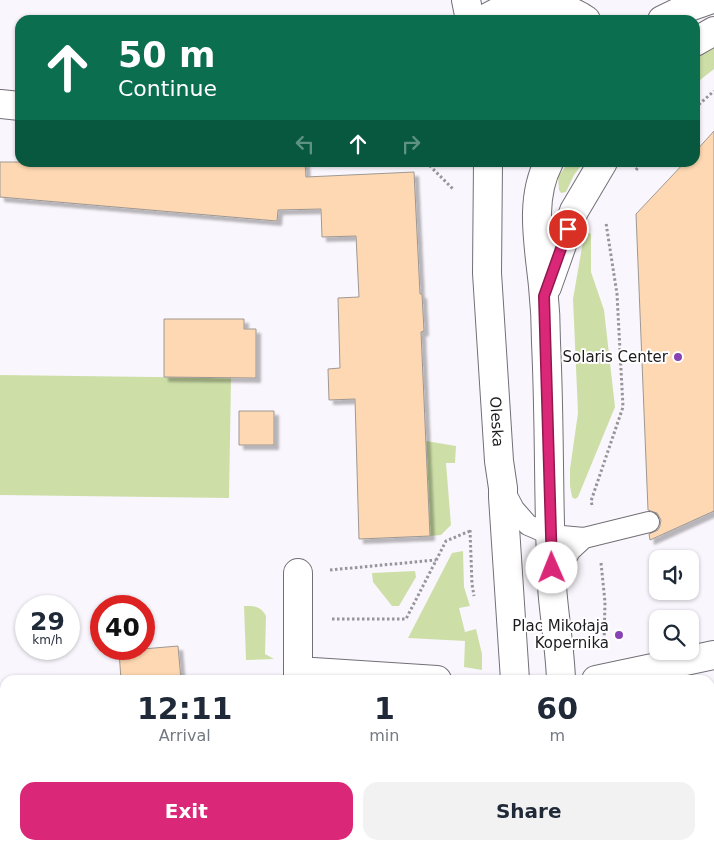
<!DOCTYPE html>
<meta charset="utf-8">
<style>
body{margin:0;font-family:"DejaVu Sans",sans-serif;background:#f2f2f3;color:#1f2937;height:100vh;display:flex;flex-direction:column;font-size:19px;white-space:nowrap}
*{box-sizing:border-box;margin:0}
p{font-size:16px;color:#747a83}
.icon{flex:none;width:28px;height:28px;fill:none;stroke:currentColor;stroke-width:2;stroke-linecap:round;stroke-linejoin:round}
.map{position:relative;flex:1;overflow:hidden}
.side{position:absolute;left:0px;top:675px;width:715px;height:175px;display:flex;flex-direction:column;background:#fff;border-radius:15px 15px 0 0;box-shadow:0 1px 4px #0004}
.side>*{flex:none}
.guide{position:absolute;left:15px;top:15px;width:685px;height:152px;border-radius:15px;box-shadow:0 1px 4px #0004;background:#0b6e4f;color:#fff;overflow:hidden}
.buttons{position:absolute;left:649px;top:550px;display:grid;gap:10px}
.buttons a{display:grid;place-items:center;width:50px;height:50px;border-radius:10px;background:#fff;box-shadow:0 1px 4px #0004;font-size:25px}
.speed{position:absolute;left:15px;top:595px;display:flex;gap:10px;font-size:25px;font-weight:700;text-align:center}
.speed>*{display:grid;place-content:center;width:65px;height:65px;border-radius:50%;background:#fff;box-shadow:0 1px 4px #0004;line-height:1}
.speed small{font-size:12px;font-weight:400}
.speed .limit{border:8px solid #d22;background:#fff;color:#111}
.pin{position:absolute;display:grid;place-items:center;width:42px;height:42px;color:#fff;margin:-21px;border:2px solid #fff;border-radius:50%;box-shadow:0 1px 5px #0007}
.me{position:absolute;width:55px;margin:-28px;rotate:359deg;stroke-linejoin:round;filter:drop-shadow(0 0 4px #0008)}
.turn{display:flex;align-items:center;gap:18px;height:105px;padding:0 20px;font-size:22px}
.turn .icon{width:65px;height:65px;stroke-width:2.5}
.turn b{display:block;font-size:35px;line-height:42px}
.lanes{display:flex;align-items:center;height:48px;padding:0 20px;background:#0003;justify-content:center;gap:25px;direction:ltr}
.lanes .off{opacity:.35}
.eta{display:flex;justify-content:space-evenly;align-items:center;height:85px;text-align:center}
.eta b{font-size:30px;font-weight:700;line-height:35px}
.button{display:flex;gap:10px;margin-top:auto;padding:10px 20px}
.button a{flex:1;height:58px;border-radius:15px;background:#db2777;color:#fff;font-size:20px;font-weight:700;line-height:58px;text-align:center}
.button a+a{background:#f2f2f3;color:#1f2937}
.map>svg:first-child{display:block}
.green{fill:#cddfa7}
.building{fill:#fed8b2;stroke:#9e9892;filter:url(#shadow)}
.lines{fill:none;stroke-linecap:round;stroke-linejoin:round}
.service-casing{stroke:#736f76;stroke-width:22}
.pedestrian-casing{stroke:#736f76;stroke-width:30}
.minor-casing{stroke:#736f76;stroke-width:30}
.tertiary-casing{stroke:#736f76;stroke-width:30}
.path{stroke:#97949a;stroke-width:3;stroke-dasharray:2.5 2.5;stroke-linecap:butt}
.service{stroke:#fff;stroke-width:20}
.pedestrian{stroke:#fff;stroke-width:28}
.minor{stroke:#fff;stroke-width:28}
.tertiary{stroke:#fff;stroke-width:28}
.route-casing{stroke:#8e194d;stroke-width:12}
.route{stroke:#db2777;stroke-width:9}
.poi-dot{fill:#8743b6;stroke:#fff;stroke-width:2}
.labels{text-anchor:middle;dominant-baseline:central;stroke-width:4;stroke-linejoin:round;paint-order:stroke}
.poi-label{font-size:15px;fill:#1d1b1e;stroke:#fff;text-anchor:end}
.street-label{font-size:15px;fill:#1d1b1e;stroke:#fff}
</style>
<div class="map">
<svg width="714" height="850" viewBox="0 0 714 850">
<defs>
<filter id="shadow"><feDropShadow dx="4.5" dy="4.5" stdDeviation="1" flood-color="#0004"/></filter>
</defs>
<rect width="100%" height="100%" fill="#faf6fd"/>
<path class="green" d="M714,45V69L695,84V59L703,51Z
M568,163H583L574,175L566,192L561,193L559,190L558,177Z
M585,230L591,234V272L604,310L615,407L578,497L575,499L572,497L570,486V469L578,413L573,299Z
M0,375L231,378L229,498L0,495Z
M426,441L456,446L455,463H446L451,525L441,535L430,536Z
M463,551L464,587L470,606L459,608L465,632L476,629L482,654V670L464,667L465,641L408,638L452,553Z
M415,571L416,577L399,606H392L373,582L372,573Z
M244,606C255,606 261,606 266,616L265,654L274,659L246,660Z
M714,742V846L698,850H599L600,845H710V744Z"/>
<path class="building" d="M714,131V511L650,540L649,534L658,530L660,526L661,520L657,513L648,510L636,214L685,162H695V152Z
M0,162H305L306,177L414,172L420,294H422L424,331L421,332L430,536L359,539L355,399L329,400L328,369L340,368L338,298L359,297L356,236L322,237L321,209L278,210L277,221L0,197Z
M164,319H244V329H256V378L164,377Z
M239,411H274V445H239Z
M178,646L181,680H121L119,651Z"/>
<g class="lines">
<g class="service-casing">
<path id="service" d="M504,490L514,509L528,525L551,535L584,538L649,522
M552,585L570,551L584,538"/>
</g>
<g class="pedestrian-casing">
<path id="pedestrian" d="M596,680L714,655"/>
</g>
<g class="minor-casing">
<path id="minor" d="M0,104L20,106
M298,573V671
M298,680V671L437,680
M279,845V850
M546,845L549,850"/>
</g>
<g class="tertiary-casing">
<g id="tertiary">
<path d="M466,0L470,20"/>
<path d="M484,20C512,0 557,0 586,20"/>
<path d="M662,20L689,7L709,0"/>
<path d="M695,42L714,31"/>
<path id="s1" d="M488,162L487,273L499,461L503,488V497L515,680"/>
<path d="M549,162C529,199 539,246 543,286C545,305 546,324 546,343C550,424 548,505 552,586C554,617 560,648 561,680"/>
<path d="M547,287L574,211L603,162"/>
<path d="M419,850L429,845"/>
<path d="M472,850L483,845"/>
</g>
</g>
<path class="path" d="M695,108L714,91
M426,162L454,190
M636,170L642,162
M592,505L591,501L623,407L617,294L606,223
M470,530L472,584L474,596
M601,563L605,602L604,644
M330,570L436,560
M332,619H406L446,541L470,531
M190,850L204,849L214,845
M591,850V845"/>
<use href="#service" class="service"/>
<use href="#pedestrian" class="pedestrian"/>
<use href="#minor" class="minor"/>
<use href="#tertiary" class="tertiary"/>
</g>
<g class="lines">
<g class="route-casing">
<path id="route" d="M552,568L544,296L568,229"/>
</g>
<use href="#route" class="route"/>
</g>
<g class="poi-dot">
<circle cx="678" cy="357" r="5"/>
<circle cx="619" cy="635" r="5"/>
</g>
<g class="labels">
<g class="poi-label">
<text x="668" y="357">Solaris Center</text>
<text x="609" y="626">Plac Mikołaja<tspan x="609" dy="17">Kopernika</tspan></text>
</g>
<g class="street-label">
<text stroke="none"><textPath href="#s1" startOffset="260">Oleska</textPath></text>
</g>
</g>
</svg>
<div class="buttons">
<a><svg class="icon" aria-label="sound" viewBox="0 0 24 24"><path d="M4 9h4l5-4v14l-5-4H4zM17 9q2 3 0 6"/></svg></a>
<a><svg class="icon" aria-label="search" viewBox="0 0 24 24"><circle cx="10" cy="10" r="6"/><path d="M15 15l6 6"/></svg></a>
</div>
<div class="speed"><div>29<small>km/h</small></div><div class="limit">40</div></div>
<div class="pin" style="left:568px;top:229px;background:#d93025"><svg class="icon" aria-label="arrive" viewBox="0 0 24 24"><path d="M6 21V4h12l-3 4 3 4H6"/></svg></div>
<svg class="me" style="left:552px;top:568px" viewBox="-20 -20 40 40"><circle r="19" fill="#fff"/><path d="M0-13L10 11 0 6-10 11z" fill="#db2777"/></svg>
<div class="guide">
<div class="turn"><svg class="icon" aria-label="ahead" viewBox="0 0 24 24"><path d="M12 20V5M6 11l6-6 6 6"/></svg><div><b>50 m</b>Continue</div></div>
<div class="lanes"><svg class="icon off" aria-label="left" viewBox="0 0 24 24"><path d="M17 20v-9H6M10 6l-5 5 5 5"/></svg><svg class="icon" aria-label="ahead" viewBox="0 0 24 24"><path d="M12 20V5M6 11l6-6 6 6"/></svg><svg class="icon off" aria-label="right" viewBox="0 0 24 24"><path d="M7 20v-9h11M14 6l5 5-5 5"/></svg></div>
</div>
<section class="side">
<div class="eta">
<div><b>12:11</b><p>Arrival</p></div>
<div><b>1</b><p>min</p></div>
<div><b>60</b><p>m</p></div>
</div>
<div class="button"><a>Exit</a><a>Share</a></div>
</section>
</div>
